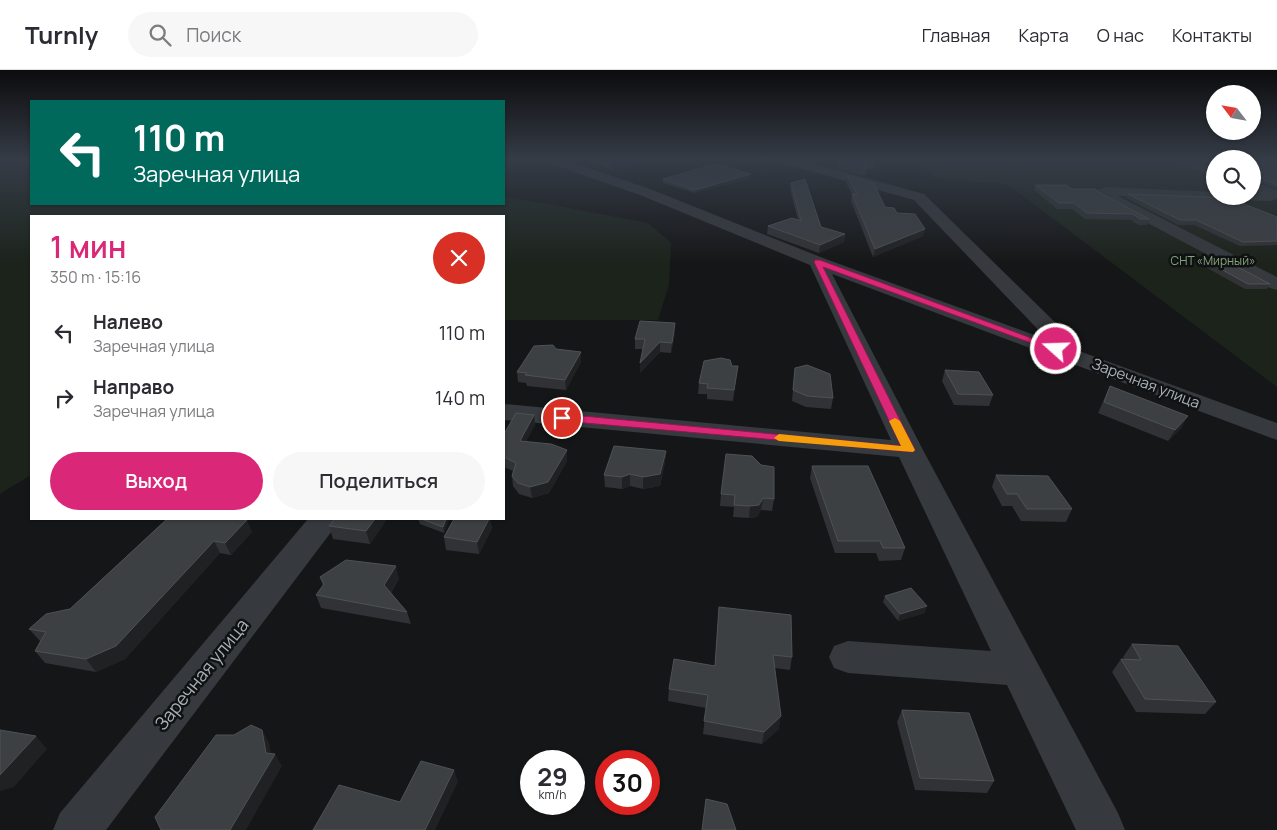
<!DOCTYPE html>
<html lang="ru">
<meta charset="utf-8">
<style>
body{margin:0;font-family:Manrope,sans-serif;background:#f7f7f7;color:#2b2b33;height:100vh;display:flex;flex-direction:column;font-size:19px;white-space:nowrap}
*{box-sizing:border-box;margin:0}
p{font-size:16px;color:#7c7c81}
.icon{flex:none;width:28px;height:28px;fill:none;stroke:currentColor;stroke-width:2;stroke-linecap:round;stroke-linejoin:round}
.map{position:relative;flex:1;overflow:hidden}
.details{position:absolute;left:30px;top:145px;width:475px;height:305px;display:flex;flex-direction:column;background:#fff;border-radius:0px;box-shadow:0 1px 4px #0004}
.details>*{flex:none}
.banner{position:absolute;left:30px;top:30px;width:475px;height:105px;border-radius:0px;box-shadow:0 1px 4px #0004;background:#00695c;color:#fff;overflow:hidden}
.needle{width:32px;rotate:301deg}
.fabs{position:absolute;left:1206px;top:15px;display:grid;gap:10px}
.fabs a{display:grid;place-items:center;width:55px;height:55px;border-radius:50%;background:#fff;box-shadow:0 1px 4px #0004;font-size:25px}
.speed{position:absolute;left:520px;top:680px;display:flex;gap:10px;font-size:25px;font-weight:700;text-align:center}
.speed>*{display:grid;place-content:center;width:65px;height:65px;border-radius:50%;background:#fff;box-shadow:0 1px 4px #0004;line-height:1}
.speed small{font-size:12px;font-weight:400}
.speed .limit{border:8px solid #d22;background:#fff;color:#111}
.pin{position:absolute;display:grid;place-items:center;width:42px;height:42px;color:#fff;margin:-21px;border:2px solid #fff;border-radius:50%;box-shadow:0 1px 5px #0007}
.me{position:absolute;width:55px;margin:-28px;rotate:290deg;stroke-linejoin:round;filter:drop-shadow(0 0 4px #0008)}
.turn{display:flex;align-items:center;gap:18px;height:105px;padding:0 20px;font-size:22px}
.turn .icon{width:65px;height:65px;stroke-width:2.5}
.turn b{display:block;font-size:35px;line-height:42px}
.round{display:grid;place-items:center;flex:none;width:52px;height:52px;border-radius:26px;background:#f7f7f7}
.headline{display:flex;align-items:center;justify-content:space-between;height:85px;padding:0 20px}
h1{font-size:30px;font-weight:600;line-height:38px;color:#db2777}
.button{display:flex;gap:10px;margin-top:auto;padding:10px 20px}
.button a{flex:1;height:58px;border-radius:30px;background:#db2777;color:#fff;font-size:20px;font-weight:600;line-height:58px;text-align:center}
.button a+a{background:#f7f7f7;color:#2b2b33}
ul{padding:0;list-style:none}
li{display:flex;align-items:center;gap:15px;height:65px;padding:0 20px}
li div{flex:1}
li b{display:block;font-size:19px}
li em{font-style:normal}
header{display:flex;align-items:center;gap:30px;box-sizing:border-box;height:70px;padding:0 25px;background:#fff;border-bottom:1px solid #e1e1e2}
header strong{font-size:24px}
nav{display:flex;gap:28px;margin-inline-start:auto;font-size:18px}
.search{width:350px;height:45px;background:#f7f7f7;display:flex;align-items:center;gap:12px;box-sizing:border-box;padding:0 18px;border-radius:28px;color:#7c7c81;font-size:19px}
.map>svg:first-child{display:block}
.green{fill:#1c231b}
.lines{fill:none;stroke-linecap:round;stroke-linejoin:round}
.minor{fill:#36393d;fill-rule:evenodd}
.wall{fill:#313235}
.shaded-wall{fill:#202123}
.building{fill:#3d4043;stroke:#4e5255}
.route{fill:#db2777;stroke:#8e194d}
.slow{fill:#f59e0b}
.labels{text-anchor:middle;dominant-baseline:central;stroke-width:5;stroke-linejoin:round;paint-order:stroke}
.far-park-label{font-size:12px;fill:#84a47c;stroke:#101112}
.street-label{font-size:15px;fill:#a6b0b8;stroke:#101112}
.near-street-label{font-size:18px;fill:#a6b0b8;stroke:#101112}
</style>
<header>
<strong>Turnly</strong>
<div class="search"><svg class="icon" aria-label="search" viewBox="0 0 24 24"><circle cx="10" cy="10" r="6"/><path d="M15 15l6 6"/></svg>Поиск</div>
<nav><a>Главная</a><a>Карта</a><a>О нас</a><a>Контакты</a></nav>
</header>
<div class="map">
<svg width="1277" height="760" viewBox="0 0 1277 760">
<rect width="100%" height="100%" fill="#151617"/>
<path class="green" d="M0,89H31V134H504V126L648,153L671,173L669,215L658,250H504V146H31V405L0,424Z
M913,89H1215V126H1252L1253,89H1277V317L1007,114L938,109Z"/>
<g class="lines">
<path class="minor" d="M544,89H562L650,119L823,188L1048,270L914,130L778,92L776,89H796L924,124L1067,264L1070,269L1068,277L1277,353V370L832,204L923,380L1118,743L1125,760H1076L1007,615L848,603L834,598L829,587L834,576L848,571L991,581L899,387L504,350V334L891,370L810,195L640,125L546,92Z
M1169,89H1187L1215,98V106L1171,92Z
M1258,89H1277V97L1260,92Z
M1252,111L1277,120V129L1270,131L1118,126L1277,207V220L1270,218L1097,126L1095,123L1097,120L1106,117L1215,122V126H1252V122L1260,123L1252,120Z
M308,449H341L106,760H53L60,743Z"/>
</g>
<path class="wall" d="M583,89H645V93L613,100Z
M1192,89H1215V96Z
M838,90L874,93L873,100L867,99L865,106L838,99L837,97Z
M1260,90L1277,94V119L1252,109Z
M751,104L750,108L695,123L663,113V109Z
M847,106L885,137L897,143L923,166L873,187L851,131L852,124L846,113Z
M791,113L821,157L845,164L844,172L819,183L767,164L768,156L798,150L790,119Z
M1035,115L1098,122L1149,149L1147,155H1138L1131,150L1085,149L1072,139H1057L1034,120Z
M1128,124L1277,147V175L1240,176L1194,155H1178L1126,128Z
M1210,193L1270,214L1267,219H1245L1207,198Z
M675,253V263L671,283L660,282L640,303L643,279H635V269Z
M556,279L581,282V292L566,320L527,316L526,313L518,312L517,302Z
M732,296H738L733,331L707,329V324H698L699,313Z
M795,298L833,328L831,339L806,337L792,331Z
M945,300L993,325L989,336L954,335L942,311Z
M1110,316L1182,357L1168,371L1098,343Z
M534,345L535,355L526,371L567,391L549,423L532,428L519,424L513,416L512,406L513,401L504,397V364Z
M666,381L665,392L660,416L643,419L630,416L622,419L605,417L604,405Z
M812,396L905,478L901,490L879,491L876,483H835L810,408Z
M996,405L1072,439L1066,452L1021,451L1012,436H1002L992,417Z
M721,424L774,429L772,441L761,440L757,447L749,448L733,447L734,437L720,436Z
M167,449L252,462L231,485L220,483L125,589L96,602L45,593L35,581L40,571L29,559L70,539Z
M387,449L370,474L333,469L329,456Z
M418,449H449L444,463L420,454Z
M454,449H490L492,458L479,484L446,480L444,467Z
M320,507L399,509L391,523L407,542L411,554L321,538L316,525L323,516Z
M885,526L925,543L898,551L883,532Z
M719,537L792,587L790,600L775,598L779,659L762,674L703,664L706,638L668,631L669,619L715,595Z
M1132,574L1216,632L1205,644L1136,642L1112,602L1121,589H1125L1123,587Z
M902,640L994,711L987,723L915,720L897,652Z"/>
<path class="shaded-wall" d="M620,89H645V93L613,100L612,90Z
M751,104L750,108L695,123V120Z
M925,159L923,166L873,187L875,179Z
M845,164L844,172L819,183L820,175Z
M675,253V263L671,283L672,273Z
M660,272V282L640,303V293Z
M581,282V292L566,320L565,310Z
M534,345L535,355L521,381L520,371Z
M1188,346L1182,357L1168,371L1175,360Z
M567,380V391L549,423L532,428L530,417Z
M666,381L665,392L660,416L643,419V407Z
M630,404V416L622,419V407Z
M763,428L761,440L757,447L749,448L750,436Z
M375,449H387L370,474L366,461Z
M446,449H449L444,463L443,457Z
M489,449H490L492,458L479,484L477,472Z
M247,450L252,462L231,485L225,473Z
M214,471L220,483L125,589L96,602L86,589Z
M396,496L399,509L388,527L384,515Z
M927,536L925,543L898,551L900,544Z
M781,646L779,659L762,674L764,662Z
M262,660L269,672L272,689L275,684L282,696L246,760H230Z
M36,666L47,679L14,717L0,721V705Z
M454,700L458,712L435,760H425Z"/>
<path class="building" d="M608,89H620L612,90Z
M872,89L874,93L863,92L867,99L839,92L838,90Z
M1205,89H1215V92Z
M1252,89H1260L1277,94V115L1255,106L1252,107Z
M716,94L751,104L695,120L663,109Z
M847,106L874,114L885,137L894,138L897,143L915,144L925,159L875,179L852,124H857Z
M805,109L821,157L845,164L820,175L768,156L792,148L801,151L791,113Z
M1035,115H1067L1072,119H1096L1098,122L1149,149H1140L1133,144L1087,143L1074,133H1059Z
M1128,124L1229,128L1277,147V171L1243,172L1196,150H1180Z
M1210,193H1230L1270,214H1248Z
M640,251L675,253L672,273L660,272L640,293L645,269H635Z
M553,275L556,279L581,282L565,310L525,305L527,303L517,302L534,276Z
M721,288L730,290L732,296H738L734,320L707,318L708,314L699,313L704,291Z
M807,295L830,304L833,328L807,326L793,320L795,298Z
M945,300L979,302L993,325L958,324Z
M1110,316L1188,346L1175,360L1104,332Z
M516,343L534,345L520,371L551,374L567,380L548,412L530,417L518,413L512,406L516,393L504,387V364Z
M614,376L666,381L660,404L643,407L630,404L622,407L604,405Z
M726,384L752,386L761,395L774,397V429L763,428L759,435L750,436L734,435L735,425L721,424Z
M812,396H868L905,478H883L880,471H838Z
M996,405L1048,406L1072,439H1027L1017,424H1007Z
M167,449H239L247,450L225,473L214,471L116,576L86,589L35,581L46,562L29,559L46,544L70,539Z
M335,449H375L366,461L329,456Z
M421,449H446L443,457Z
M454,449H489L477,472L444,467Z
M346,490L396,496L384,515L407,542L316,525L324,514L320,507Z
M911,518L927,536L900,544L885,526Z
M719,537L791,545L792,587L773,585L781,646L764,662L704,651L708,625L669,619L674,589L715,596Z
M1132,574L1178,576L1216,632L1145,629L1121,589L1141,590Z
M902,640L969,643L994,711L920,708Z
M251,655L262,660L266,683L275,684L230,760H161L155,747L216,665H234Z
M0,660L36,666L0,705Z
M421,691L454,700L425,760H313L339,715L400,732Z
M706,729L727,734L736,760H702Z"/>
<linearGradient id="sky" x2="0" y2="1"><stop stop-color="#0c0c0d"/><stop offset="0.46" stop-color="#353c47"/><stop offset="1" stop-color="#353c47" stop-opacity="0"/></linearGradient>
<rect width="1277" height="195" fill="url(#sky)"/>
<path class="route" d="M815,190H820L1061,279L1056,282L1053,281L823,197L915,380L913,382L562,351L556,348L562,344L901,376L814,192Z"/>
<path class="slow" d="M895,348L900,351L915,380L913,382L779,371L774,368L779,364L901,376L889,351Z"/>
<g class="labels">
<g class="far-park-label">
<text x="1213" y="190">СНТ «Мирный»</text>
</g>
<g class="street-label">
<text transform="translate(1146 313) rotate(21)">Заречная улица</text>
</g>
<g class="near-street-label">
<text transform="translate(201 604) rotate(-51)">Заречная улица</text>
</g>
</g>
</svg>
<div class="fabs">
<a><svg class="needle" viewBox="-14 -14 28 28"><path d="M0-13l5 13h-10z" fill="#e53935"/><path d="M0 13l5-13h-10z" fill="#7c7c81"/></svg></a>
<a><svg class="icon" aria-label="search" viewBox="0 0 24 24"><circle cx="10" cy="10" r="6"/><path d="M15 15l6 6"/></svg></a>
</div>
<div class="speed"><div>29<small>km/h</small></div><div class="limit">30</div></div>
<div class="pin" style="left:562px;top:348px;background:#d93025"><svg class="icon" aria-label="arrive" viewBox="0 0 24 24"><path d="M6 21V4h12l-3 4 3 4H6"/></svg></div>
<svg class="me" style="left:1056px;top:279px" viewBox="-20 -20 40 40"><circle r="17" fill="#db2777" stroke="#fff" stroke-width="3"/><path d="M0-11L8 9 0 5-8 9z" fill="#fff"/></svg>
<div class="banner">
<div class="turn"><svg class="icon" aria-label="left" viewBox="0 0 24 24"><path d="M17 20v-9H6M10 6l-5 5 5 5"/></svg><div><b>110 m</b>Заречная улица</div></div>
</div>
<section class="details">
<div class="headline"><div><h1>1 мин</h1><p>350 m · 15:16</p></div><a class="round" style="background:#d93025;color:#fff"><svg class="icon" aria-label="close" viewBox="0 0 24 24"><path d="M6 6l12 12M18 6L6 18"/></svg></a></div>
<ul>
<li><svg class="icon" aria-label="left" viewBox="0 0 24 24"><path d="M17 20v-9H6M10 6l-5 5 5 5"/></svg><div><b>Налево</b><p>Заречная улица</p></div><em>110 m</em></li>
<li><svg class="icon" aria-label="right" viewBox="0 0 24 24"><path d="M7 20v-9h11M14 6l5 5-5 5"/></svg><div><b>Направо</b><p>Заречная улица</p></div><em>140 m</em></li>
</ul>
<div class="button"><a>Выход</a><a>Поделиться</a></div>
</section>
</div>
